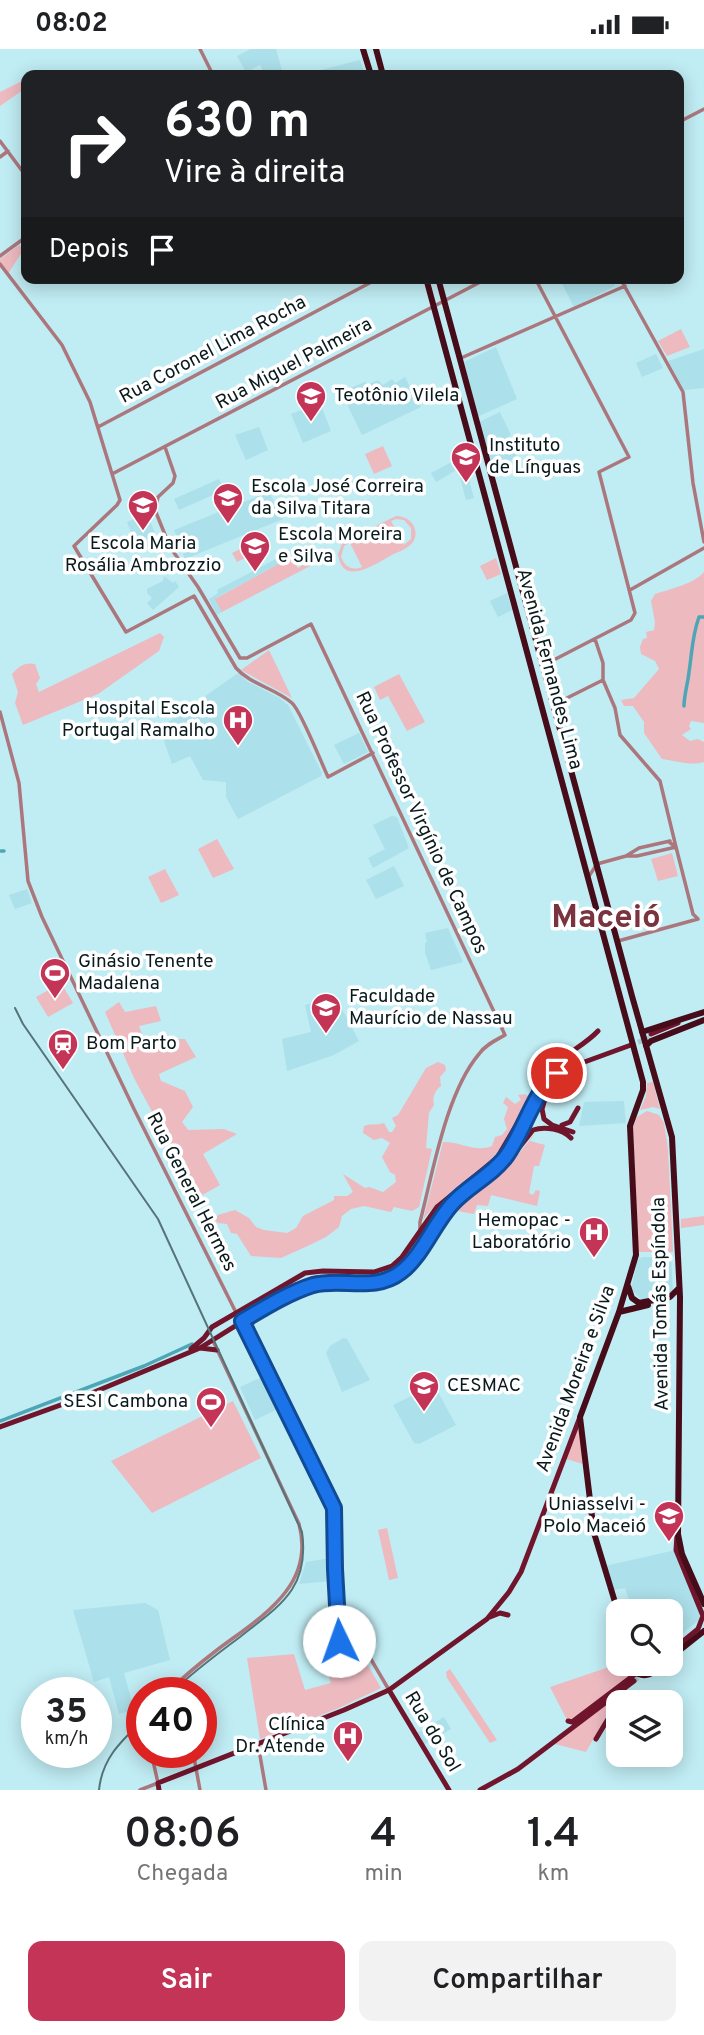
<!DOCTYPE html>
<html lang="pt">
<meta charset="utf-8">
<style>
body{margin:0;font-family:Overpass,sans-serif;background:#f2f2f2;color:#202124;height:100vh;display:flex;flex-direction:column;font-size:26px;white-space:nowrap}
*{box-sizing:border-box;margin:0}
p{font-size:23px;color:#757577}
.icon{flex:none;width:38px;height:38px;fill:none;stroke:currentColor;stroke-width:2;stroke-linecap:round;stroke-linejoin:round}
.map{position:relative;height:1741px;overflow:hidden}
.sheet{display:flex;flex-direction:column;background:#fff;flex:1}
.sheet>*{flex:none}
.banner{position:absolute;left:21px;top:21px;width:663px;height:214px;border-radius:14px;box-shadow:0 4px 18px #0003;background:#202124;color:#fff;overflow:hidden}
.buttons{position:absolute;left:606px;top:1550px;display:grid;gap:14px}
.buttons a{display:grid;place-items:center;width:77px;height:77px;border-radius:14px;background:#fff;box-shadow:0 4px 18px #0003;font-size:35px}
.speed{position:absolute;left:21px;top:1628px;display:flex;gap:14px;font-size:35px;font-weight:700;text-align:center}
.speed>*{display:grid;place-content:center;width:91px;height:91px;border-radius:50%;background:#fff;box-shadow:0 4px 18px #0003;line-height:1}
.speed small{font-size:18px;font-weight:400}
.speed .limit{border:10px solid #d22;background:#fff;color:#111}
.pin{position:absolute;display:grid;place-items:center;width:60px;height:60px;color:#fff;margin:-30px;border:4px solid #fff;border-radius:50%;box-shadow:0 2px 7px #0007}
.me{position:absolute;width:77px;margin:-38px;rotate:357deg;stroke-linejoin:round;filter:drop-shadow(0 0 5px #0008)}
.turn{display:flex;align-items:center;gap:24px;height:147px;padding:0 28px;font-size:32px}
.turn .icon{width:91px;height:91px;stroke-width:2.5}
.turn b{display:block;font-size:49px;line-height:60px}
.then{display:flex;align-items:center;height:66px;padding:0 28px;background:#0003;gap:14px;font-size:26px}
.eta{display:flex;justify-content:space-evenly;align-items:center;height:119px;text-align:center}
.eta b{font-size:42px;font-weight:600;line-height:49px}
.cta{display:flex;gap:14px;margin-top:auto;padding:14px 28px}
.cta a{flex:1;height:80px;border-radius:14px;background:#c43457;color:#fff;font-size:28px;font-weight:600;line-height:80px;text-align:center}
.cta a+a{background:#f2f2f2;color:#202124}
.status{display:flex;justify-content:space-between;align-items:center;height:49px;padding:0 35px;background:#fff;direction:ltr}
.status svg{height:19px;fill:currentColor}
.map>svg:first-child{display:block}
.built{fill:#ace0ea}
.green{fill:#edbac0;fill-rule:evenodd}
.lines{fill:none;stroke-linecap:round;stroke-linejoin:round}
.canal{stroke:#4da6b5;stroke-width:3.5}
.major-tunnel{stroke:#a5ccd3;stroke-width:5;stroke-dasharray:5 2.5;stroke-linecap:butt}
.minor{stroke:#ab777d;stroke-width:3.5}
.major{stroke:#71152d;stroke-width:5}
.highway{stroke:#470c1a;stroke-width:6}
.tram{stroke:#567378;stroke-width:2}
.route-casing{stroke:#114b97;stroke-width:18}
.route{stroke:#1a73e8;stroke-width:12}
.labels{text-anchor:middle;dominant-baseline:central;stroke-width:7;stroke-linejoin:round;paint-order:stroke}
.street-label{font-size:19px;fill:#091a1d;stroke:#fff}
.poi-label{font-size:19px;fill:#091a1d;stroke:#fff;text-anchor:start}
.town-label{font-size:33px;font-weight:bold;fill:#7a333f;stroke:#fff}
</style>
<div class="status"><b>08:02</b><svg viewBox="0 0 49 12"><path d="M0 12V9h3v3zM5 12V6h3v6zM10 12V3h3v9zM15 12V0h3v12zM26 1h20v11H26zM47 4h2v5h-2z"/></svg></div>
<div class="map">
<svg width="704" height="1741" viewBox="0 0 704 1741">
<rect width="100%" height="100%" fill="#c0ecf3"/>
<path class="built" d="M251,0H276L283,25L265,26L260,16L246,23L237,7Z
M360,11L365,26H301Z
M559,229H612L615,237L574,258Z
M496,298L517,350L479,367L476,365L464,313Z
M704,300V339L684,341L668,312Z
M656,305L663,319L642,328L636,314Z
M405,328L421,358L362,386L341,343L365,333L367,336L378,331L383,336L392,330L395,334Z
M320,354L331,382L303,394L291,365Z
M500,363L511,386L508,388L517,409L492,419L479,373Z
M259,378L268,401L246,411L235,386Z
M450,414L455,422L436,433L431,424Z
M466,420L474,449L466,451L458,421Z
M219,430L224,441L179,461L174,450Z
M269,443L283,470L185,510L174,481Z
M147,464L158,492L138,501L127,473Z
M291,502L293,507L216,549L222,563L217,566L209,550L218,544L217,541Z
M164,527L173,534L175,532L179,538L153,561L147,554L152,549L147,544V540L163,532Z
M507,544L512,561L498,568L490,552Z
M238,624L248,633L278,648L288,656L322,724L321,727L238,770L226,748V733L203,731L190,707L172,715L163,689L166,687L160,679Z
M359,684L368,703L344,715L334,696Z
M392,767L397,768L409,799L373,819L368,809L385,800L373,776Z
M394,817L404,837L376,850L366,831Z
M27,840L32,854L15,860L9,846Z
M448,879L463,913L431,921L425,904V894L427,893L425,884Z
M336,949L359,992L334,1006L287,1022L282,990L311,983L305,956Z
M624,1052L626,1074L579,1077L584,1053Z
M642,1208L671,1209L673,1243L670,1246L642,1251L631,1240L638,1211Z
M343,1289L347,1290L370,1331L342,1343L326,1304L330,1297Z
M262,1328L278,1360L255,1371L240,1338Z
M434,1336L456,1376L419,1395L414,1394L393,1356Z
M676,1501L703,1568L670,1594V1563H633L625,1539L614,1541L605,1517Z
M331,1509V1532L299,1535L306,1513Z
M145,1554L158,1561L170,1611L124,1624L134,1661L119,1665L109,1628L94,1633L73,1561Z
M444,1668L451,1680L424,1696L417,1684Z"/>
<path class="green" d="M26,30V39L0,57V43Z
M19,196L24,200L8,225L0,217V210Z
M681,280L690,298L667,307L658,292Z
M383,397L392,417L374,425L365,405Z
M396,467C409,467 421,479 413,493C408,500 397,503 390,507C374,516 342,538 338,505L342,495L347,491ZM396,470L404,471L411,479V490L404,496L391,472ZM377,479L350,494L362,518C352,522 345,518 341,508L344,497Z
M250,495L255,504L237,513L232,504Z
M291,508L298,519L310,511L314,515L222,563L215,550Z
M496,509L501,525L487,531L480,517Z
M704,523V674L691,672L689,677L691,680L682,686L690,692L698,690L704,693V713C691,717 676,712 662,710L644,684V673L633,657H624L621,651L634,649L659,620L655,612L641,605L640,598L643,590L647,589L646,583L654,581L655,573L651,552L655,545C670,540 694,535 704,523Z
M160,584L164,588L159,602L98,645L23,676L15,654L18,643L12,625C19,617 25,613 35,615L40,629L36,635L39,643Z
M269,601L292,649L241,621Z
M399,625L425,673L407,682L388,647L380,651L374,638Z
M217,790L234,820L213,829L198,800Z
M672,804L678,827L658,832L651,810Z
M165,820L179,846L161,854L148,828Z
M61,934L73,954L48,968L36,948Z
M119,953L125,963L156,957L161,972L139,977L147,999L177,990H185L196,1008L159,1025L161,1032L185,1042L193,1058L182,1073L188,1081L224,1080L237,1085L203,1105L220,1136L197,1149L186,1127L189,1124L186,1113L178,1103L173,1102L134,1029L105,963Z
M438,1013L445,1016L446,1021L440,1028L441,1037C435,1041 432,1049 434,1056L429,1064L426,1099L432,1100L419,1158L412,1162L394,1158L391,1163L364,1157L351,1160L342,1167L339,1178L326,1188L312,1195L281,1209L251,1207L237,1185L231,1184L227,1175L218,1174L215,1171L218,1166L235,1161L249,1169L256,1178L264,1181L287,1184L296,1179L303,1167L334,1151V1147H347L353,1143L343,1125L365,1139L369,1138L383,1143L396,1133L395,1126L390,1123L382,1108L390,1094L382,1089L374,1091L363,1084L364,1077C371,1074 376,1077 384,1074L389,1083H392L396,1077L392,1069L398,1066L426,1019Z
M653,1033L660,1060L653,1058L640,1061L646,1047L647,1034Z
M525,1045L530,1048C518,1071 506,1095 489,1113C468,1134 440,1146 423,1171L443,1093C461,1092 474,1104 492,1097L495,1088L502,1086L507,1080L504,1070L508,1058L503,1054L506,1048L515,1055L521,1051L518,1046Z
M647,1062L659,1066L664,1074L668,1100L673,1203H638L633,1078L637,1068Z
M536,1084L530,1092L545,1096L539,1117H534L529,1144L533,1146L536,1141L540,1142L537,1157L491,1146L488,1157L477,1156L474,1165L458,1162L455,1157L460,1151L507,1118Z
M704,1167V1176L681,1179V1170Z
M233,1352L261,1409L152,1464L111,1412Z
M578,1374L583,1415L563,1409Z
M387,1479L398,1529L389,1531L378,1481Z
M320,1600L359,1601L381,1639L339,1659L260,1690L247,1609L294,1605L305,1641L331,1634Z
M618,1615H631L633,1624L572,1673H568L550,1638Z
M450,1620L497,1691L490,1694L447,1629L446,1623Z
M618,1646L586,1703L555,1695Z"/>
<g class="lines">
<path class="canal" d="M684,657C684,646 688,634 689,623C692,604 692,587 699,568H704
M1,802H4
M0,1372L144,1317L192,1295"/>
<path class="major-tunnel" d="M631,996L652,988
M634,1632L654,1616"/>
<path class="minor" d="M200,0L213,26
M679,73L704,60
M0,92L26,127
M0,108L8,102
M0,207L26,188
M0,215L62,296L90,353L120,451L117,456L74,497L126,583L194,547L236,619C251,636 275,639 292,654C301,662 321,713 328,728L373,704
M535,229L629,408L599,423L635,564L631,571L544,616
M620,229L683,343L693,434L704,493
M461,309L625,237
M98,378L379,229
M165,398L175,427L173,434L158,448L155,461L170,498L198,538L240,609H247L311,575L505,986C496,991 485,996 479,1005C446,1044 433,1123 420,1173V1181
M112,425L488,229
M630,541L704,499
M595,590L603,614V631L615,659L620,686L660,732L676,798L637,807H626
M555,655L603,631
M0,663L19,734L28,832L42,868L134,1060L334,1459L335,1520L339,1592L362,1595L389,1641
M589,827L597,815L626,807L639,799L670,792
M618,892L698,870L693,865L676,798L669,793
M179,1633L181,1643
M168,1643C183,1628 200,1614 217,1601C259,1569 316,1538 299,1475L213,1292
M258,1695L266,1741
M193,1703L200,1741
M140,1741L158,1734L151,1703"/>
<path class="major" d="M651,985L678,974
M549,1022C563,1005 583,998 598,982
M549,1036L542,1060L544,1070L552,1076L573,1083
M562,1076L570,1073L578,1059
M498,1121L507,1114L533,1081C545,1077 562,1080 571,1089
M200,1299L217,1301
M191,1300L204,1289L212,1278L305,1224L323,1222L374,1223L392,1217L402,1208L437,1158L497,1109L537,1041L550,1025L560,1018L580,1010
M0,1378L80,1349L200,1299L264,1259L309,1238L330,1234L369,1235L391,1229L407,1217L451,1156L502,1113L514,1095L550,1030L568,1019L631,996
M490,1568L500,1564L508,1566
M670,1603L698,1580L703,1567L676,1501L677,1486
M654,1616L655,1615
M389,1641L449,1741
M568,1672L572,1673L638,1623
M596,1690L624,1643
M159,1741L158,1734L344,1661L389,1641L487,1570L509,1543L521,1523L580,1368
M480,1741L518,1720L634,1632"/>
<path class="highway" d="M363,0L371,26
M376,0L383,26
M426,229L643,1033V1041L630,1077L636,1206L619,1263L580,1368L594,1484L618,1563
M438,229L632,947L672,1088L680,1248L678,1485L682,1505L704,1555
M642,983L704,963
M646,997L651,992L704,971
M628,1237L632,1249L639,1254L670,1248L679,1239
M619,1263L648,1256
M670,1609L704,1582
M635,1615L638,1625C650,1629 654,1622 663,1615"/>
<path class="tram" d="M15,959L23,975L158,1170L302,1483C310,1540 279,1557 240,1588C217,1605 193,1623 172,1643
M99,1741C102,1710 120,1693 142,1672"/>
</g>
<g class="lines">
<g class="route-casing">
<path id="route" d="M339,1592L335,1520L334,1459L242,1272C264,1259 288,1244 313,1236C342,1228 374,1244 401,1223C423,1206 433,1176 452,1155C468,1137 493,1126 507,1106C524,1082 534,1042 557,1024"/>
</g>
<use href="#route" class="route"/>
</g>
<defs>
<g id="university-pin" transform="scale(1.575)"><path d="M0 17L-7.5 6A9.5 9.5 0 1 1 7.5 6Z" fill="#c43457" stroke="#fff"/><path d="M0-5L7-2L0 1L-7-2ZM-4 1L0 2.5L4 1V4Q0 6-4 4Z" fill="#fff"/></g>
<g id="hospital-pin" transform="scale(1.575)"><path d="M0 17L-7.5 6A9.5 9.5 0 1 1 7.5 6Z" fill="#c43457" stroke="#fff"/><path d="M-5-5h3v3.5h4V-5h3V5h-3V1.5h-4V5h-3Z" fill="#fff"/></g>
<g id="stadium-pin" transform="scale(1.575)"><path d="M0 17L-7.5 6A9.5 9.5 0 1 1 7.5 6Z" fill="#c43457" stroke="#fff"/><path d="M0-5a6.5 5 0 1 0 0 10a6.5 5 0 1 0 0-10ZM-3.5-1.8h7v3.6h-7Z" fill="#fff"/></g>
<g id="station-pin" transform="scale(1.575)"><path d="M0 17L-7.5 6A9.5 9.5 0 1 1 7.5 6Z" fill="#c43457" stroke="#fff"/><path d="M-3-6H3Q5-6 5-4V2Q5 4 3 4L4.5 6H3L1.5 4h-3L-3 6H-4.5L-3 4Q-5 4-5 2V-4Q-5-6-3-6ZM-3.5-4v3h7v-3ZM-3.5 1v1.5H-2V1ZM2 1v1.5H3.5V1Z" fill="#fff"/></g>
</defs>
<g fill-rule="evenodd">
<use href="#university-pin" x="311" y="347"/>
<use href="#university-pin" x="466" y="408"/>
<use href="#university-pin" x="228" y="449"/>
<use href="#university-pin" x="143" y="456"/>
<use href="#university-pin" x="255" y="497"/>
<use href="#hospital-pin" x="238" y="671"/>
<use href="#stadium-pin" x="55" y="924"/>
<use href="#university-pin" x="326" y="959"/>
<use href="#station-pin" x="63" y="995"/>
<use href="#hospital-pin" x="594" y="1183"/>
<use href="#university-pin" x="424" y="1337"/>
<use href="#stadium-pin" x="211" y="1353"/>
<use href="#university-pin" x="669" y="1467"/>
<use href="#hospital-pin" x="348" y="1687"/>
</g>
<g class="labels">
<g class="street-label">
<text transform="translate(213 301) rotate(-28)">Rua Coronel Lima Rocha</text>
<text transform="translate(294 315) rotate(-28)">Rua Miguel Palmeira</text>
<text transform="translate(549 620) rotate(75)">Avenida Fernandes Lima</text>
<text transform="translate(421 774) rotate(65)">Rua Professor Virgínio de Campos</text>
<text transform="translate(191 1143) rotate(63)">Rua General Hermes</text>
<text transform="translate(661 1255) rotate(-91)">Avenida Tomás Espíndola</text>
<text transform="translate(576 1330) rotate(-70)">Avenida Moreira e Silva</text>
<text transform="translate(432 1683) rotate(59)">Rua do Sol</text>
</g>
<g class="poi-label">
<text x="334" y="347">Teotônio Vilela</text>
<text x="489" y="397">Instituto<tspan x="489" dy="22">de Línguas</tspan></text>
<text x="251" y="438">Escola José Correira<tspan x="251" dy="22">da Silva Titara</tspan></text>
<text x="278" y="486">Escola Moreira<tspan x="278" dy="22">e Silva</tspan></text>
<text x="143" y="495" text-anchor="middle">Escola Maria<tspan x="143" dy="22">Rosália Ambrozzio</tspan></text>
<text x="215" y="660" text-anchor="end">Hospital Escola<tspan x="215" dy="22">Portugal Ramalho</tspan></text>
<text x="78" y="913">Ginásio Tenente<tspan x="78" dy="22">Madalena</tspan></text>
<text x="349" y="948">Faculdade<tspan x="349" dy="22">Maurício de Nassau</tspan></text>
<text x="86" y="995">Bom Parto</text>
<text x="571" y="1172" text-anchor="end">Hemopac -<tspan x="571" dy="22">Laboratório</tspan></text>
<text x="447" y="1337">CESMAC</text>
<text x="188" y="1353" text-anchor="end">SESI Cambona</text>
<text x="646" y="1456" text-anchor="end">Uniasselvi -<tspan x="646" dy="22">Polo Maceió</tspan></text>
<text x="325" y="1676" text-anchor="end">Clínica<tspan x="325" dy="22">Dr. Atende</tspan></text>
</g>
<g class="town-label">
<text x="606" y="870">Maceió</text>
</g>
</g>
</svg>
<div class="buttons">
<a><svg class="icon" aria-label="search" viewBox="0 0 24 24"><circle cx="10" cy="10" r="6"/><path d="M15 15l6 6"/></svg></a>
<a><svg class="icon" aria-label="layers" viewBox="0 0 24 24"><path d="M12 4l9 5-9 5-9-5zM3 14l9 5 9-5"/></svg></a>
</div>
<div class="speed"><div>35<small>km/h</small></div><div class="limit">40</div></div>
<div class="pin" style="left:557px;top:1024px;background:#d93025"><svg class="icon" aria-label="arrive" viewBox="0 0 24 24"><path d="M6 21V4h12l-3 4 3 4H6"/></svg></div>
<svg class="me" style="left:339px;top:1592px" viewBox="-20 -20 40 40"><circle r="19" fill="#fff"/><path d="M0-13L10 11 0 6-10 11z" fill="#1a73e8"/></svg>
<div class="banner">
<div class="turn"><svg class="icon" aria-label="right" viewBox="0 0 24 24"><path d="M7 20v-9h11M14 6l5 5-5 5"/></svg><div><b>630 m</b>Vire à direita</div></div>
<div class="then">Depois<svg class="icon" aria-label="arrive" viewBox="0 0 24 24"><path d="M6 21V4h12l-3 4 3 4H6"/></svg></div>
</div>
</div>
<section class="sheet">
<div class="eta">
<div><b>08:06</b><p>Chegada</p></div>
<div><b>4</b><p>min</p></div>
<div><b>1.4</b><p>km</p></div>
</div>
<div class="cta"><a>Sair</a><a>Compartilhar</a></div>
</section>
